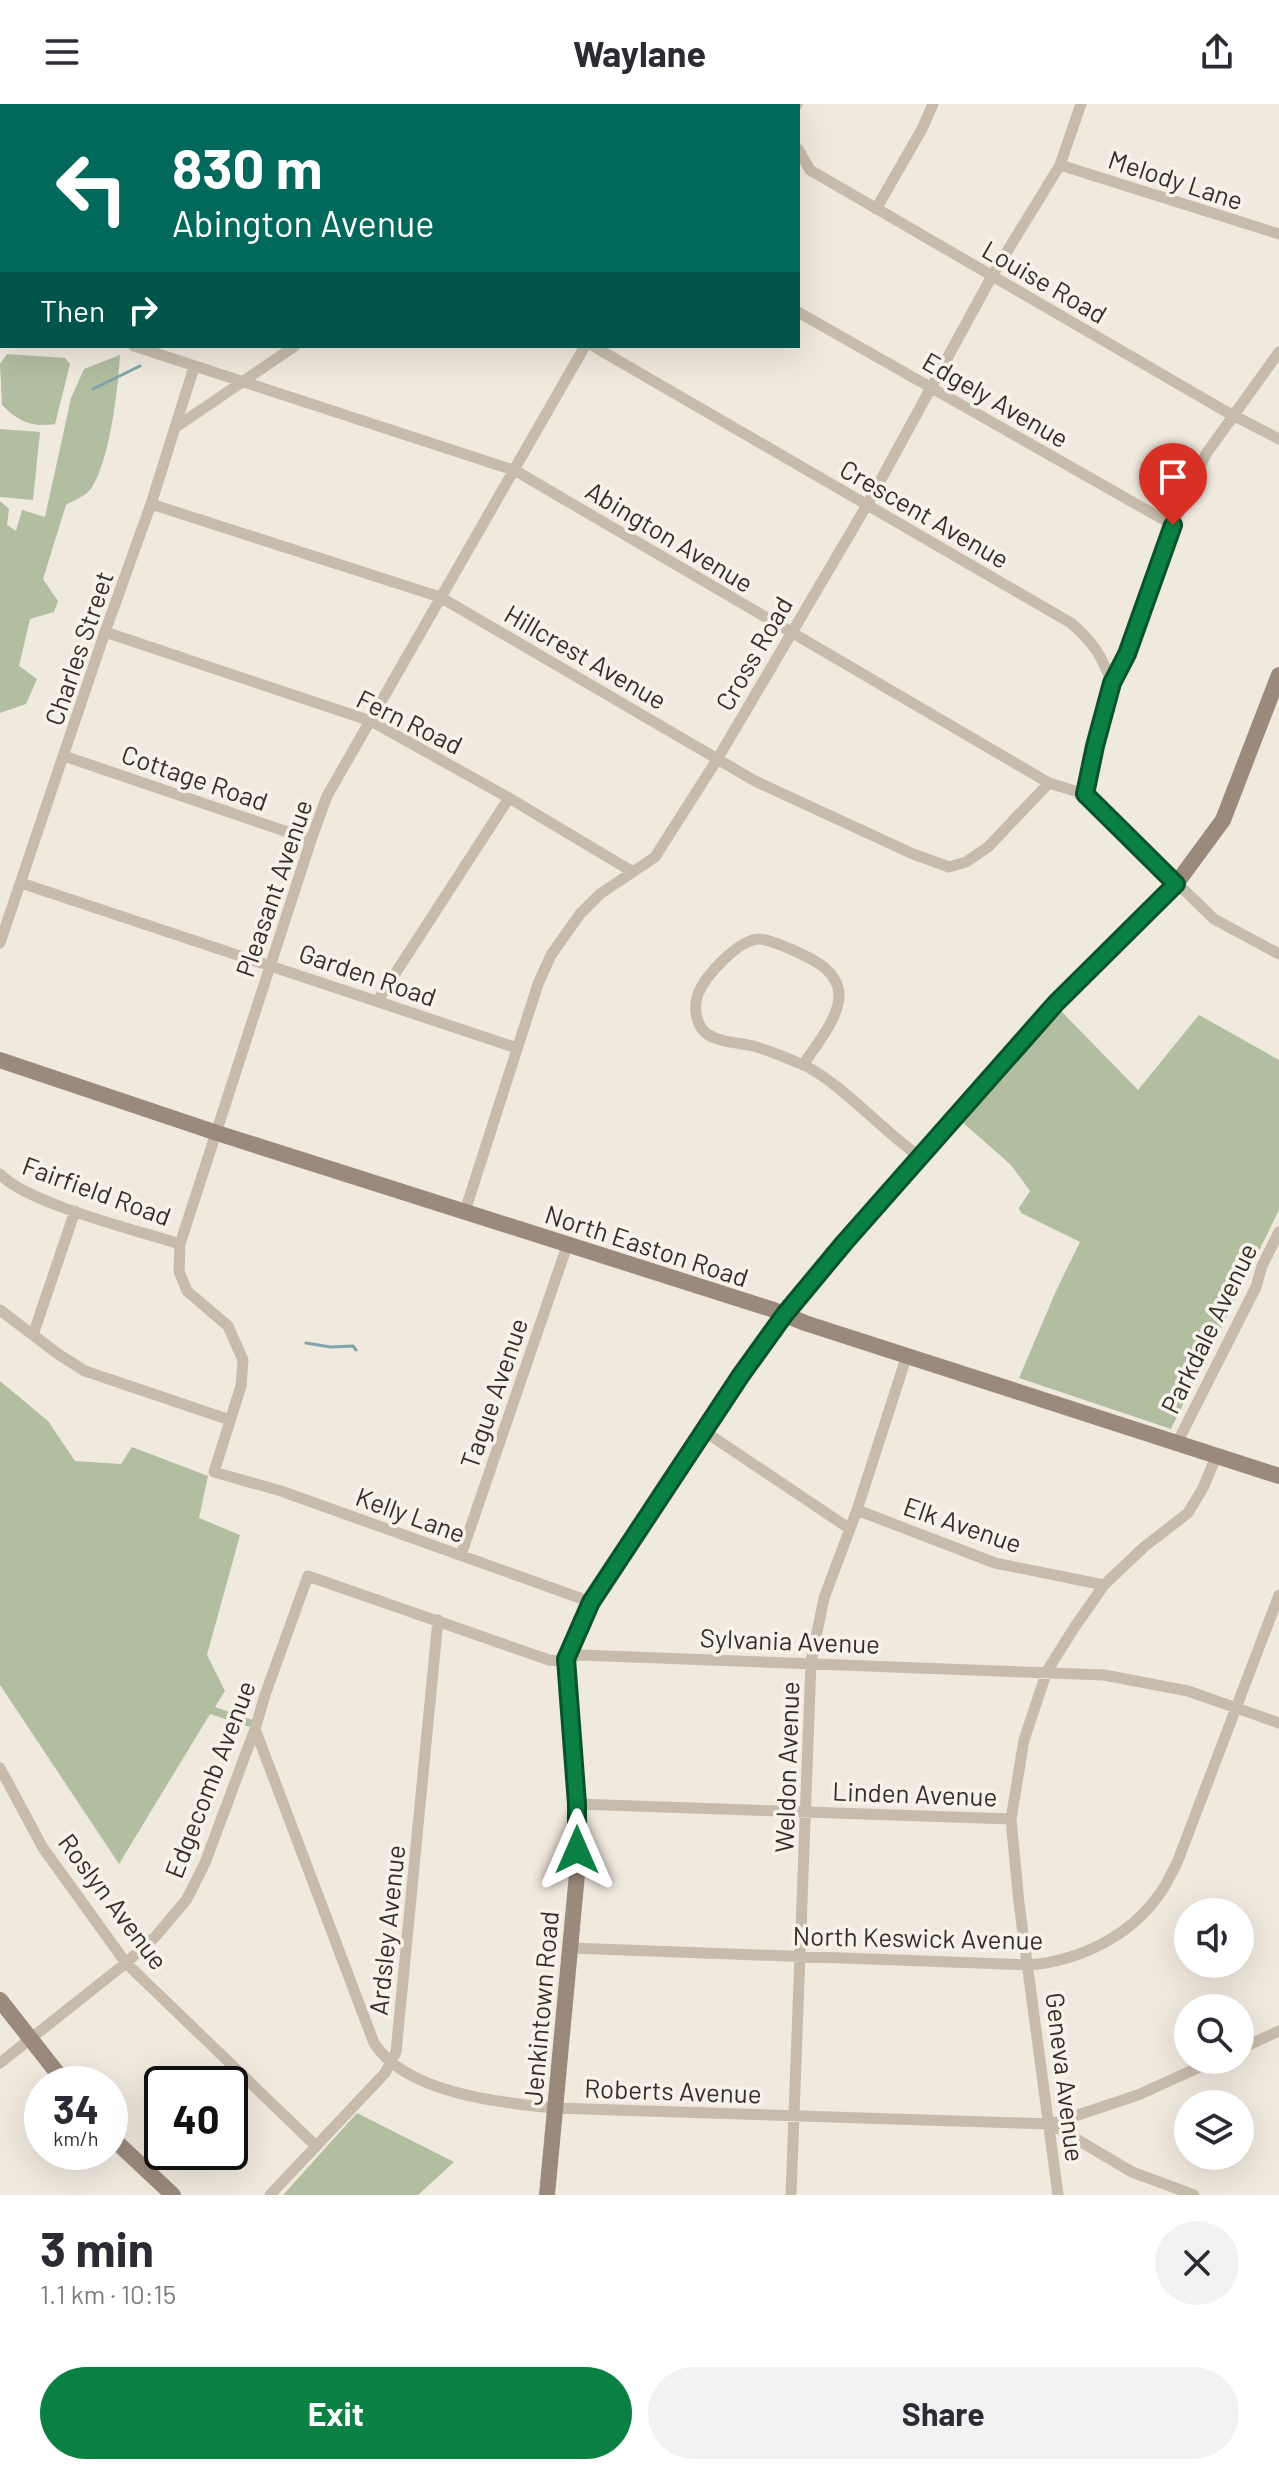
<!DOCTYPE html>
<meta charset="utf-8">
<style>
body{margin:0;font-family:Barlow,sans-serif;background:#f2f2f3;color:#2b2b33;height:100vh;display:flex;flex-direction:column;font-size:30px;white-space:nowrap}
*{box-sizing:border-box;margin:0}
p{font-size:26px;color:#7c7c81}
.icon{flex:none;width:44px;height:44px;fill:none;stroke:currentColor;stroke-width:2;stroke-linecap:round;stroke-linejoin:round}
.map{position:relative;height:2091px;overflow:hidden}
.sheet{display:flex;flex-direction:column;background:#fff;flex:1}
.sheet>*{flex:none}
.hud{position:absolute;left:0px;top:0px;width:800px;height:244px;box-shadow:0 8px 32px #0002;background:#00695c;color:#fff;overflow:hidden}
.fabs{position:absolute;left:1174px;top:1794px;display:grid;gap:16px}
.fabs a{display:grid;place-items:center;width:80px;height:80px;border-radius:50%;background:#fff;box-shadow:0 8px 32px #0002;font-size:40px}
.speed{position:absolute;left:24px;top:1962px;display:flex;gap:16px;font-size:40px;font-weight:700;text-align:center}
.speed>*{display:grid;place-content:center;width:104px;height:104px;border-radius:50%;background:#fff;box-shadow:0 8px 32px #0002;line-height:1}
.speed small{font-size:20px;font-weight:400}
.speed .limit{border:4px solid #111;border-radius:12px;background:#fff;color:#111}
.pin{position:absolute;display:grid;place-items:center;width:68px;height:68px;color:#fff;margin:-82px -34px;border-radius:50% 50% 50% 0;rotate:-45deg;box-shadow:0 0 8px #0007}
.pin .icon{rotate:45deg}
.me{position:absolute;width:88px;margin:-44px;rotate:0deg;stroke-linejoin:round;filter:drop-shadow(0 0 6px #0008)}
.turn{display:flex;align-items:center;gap:28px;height:168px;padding:0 40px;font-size:36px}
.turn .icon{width:104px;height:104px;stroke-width:2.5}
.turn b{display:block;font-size:56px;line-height:68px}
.then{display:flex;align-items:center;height:76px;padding:0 40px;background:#0003;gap:16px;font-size:30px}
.round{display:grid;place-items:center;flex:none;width:84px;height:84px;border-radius:42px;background:#f2f2f3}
.headline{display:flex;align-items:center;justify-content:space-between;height:136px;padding:0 40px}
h1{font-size:48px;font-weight:700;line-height:60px}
.cta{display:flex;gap:16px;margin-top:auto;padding:16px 40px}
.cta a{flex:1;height:92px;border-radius:48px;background:#0b8043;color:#fff;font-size:32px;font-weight:700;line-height:92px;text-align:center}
.cta a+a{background:#f2f2f3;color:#2b2b33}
header{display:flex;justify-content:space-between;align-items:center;height:104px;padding:0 40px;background:#fff;font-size:36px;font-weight:700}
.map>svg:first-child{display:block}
.green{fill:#b1be9f}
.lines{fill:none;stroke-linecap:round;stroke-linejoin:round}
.stream{stroke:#7fa5ab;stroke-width:3}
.street{stroke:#c7bbab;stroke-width:11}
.secondary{stroke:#9b8a7c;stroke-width:16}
.route-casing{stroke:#07532c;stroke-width:20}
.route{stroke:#0b8043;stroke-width:14}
.labels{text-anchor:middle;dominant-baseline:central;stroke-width:7;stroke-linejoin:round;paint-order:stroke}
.street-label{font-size:26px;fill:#362e29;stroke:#f8f3ea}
</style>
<header><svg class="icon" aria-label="menu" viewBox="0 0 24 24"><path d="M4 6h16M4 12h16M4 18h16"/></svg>Waylane<svg class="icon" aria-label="share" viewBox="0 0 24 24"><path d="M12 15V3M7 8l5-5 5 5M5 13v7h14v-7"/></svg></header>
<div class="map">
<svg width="1279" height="2091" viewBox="0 0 1279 2091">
<rect width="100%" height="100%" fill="#f0e9de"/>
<path class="green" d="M101,0H588V2Z
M7,250L65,254L70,260L55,320C32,324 18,317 2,301L0,260Z
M120,251C118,285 110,355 92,383C88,391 74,396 66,401L43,475L58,497L54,508L30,515L19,562L37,575L26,600L0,609V397L9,405L7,421L16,427L22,406L45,413L71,294L84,265Z
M0,325L40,328L33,396L0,393Z
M1061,907L1138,986L1199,911L1279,956V1106L1171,1325L1019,1274L1056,1187L1080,1138L1021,1109L1019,1104L1030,1087L1011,1061L961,1017Z
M0,1277L48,1317L75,1357L121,1360L132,1343L208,1372L199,1414L240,1431L207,1551L225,1587L215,1603L253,1616L250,1623L210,1610L119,1760L0,1581Z
M357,2009L454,2058L418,2091H283Z"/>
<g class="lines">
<path class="stream" d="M452,2L453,0
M93,285L140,262
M306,1239L331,1243L353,1242L356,1246"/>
<path class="street" d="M84,0V2
M646,2L647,0
M796,2L797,0
M798,45L810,66L1225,307L1279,335
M1060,61L1279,130
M876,105L922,25L933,0
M798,208L1173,421
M134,242L516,367L1049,679L1085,690L1214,815L1279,850
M585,242L327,692L311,736L180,1140L179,1167L187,1187L228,1222L243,1256L241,1282L214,1368L281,1387L591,1498
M593,242L1071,519C1094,539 1101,551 1112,579
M176,323L295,242
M151,400L440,493L755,677L913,750L949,763L966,758L988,743L1049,679
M105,528L371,617L509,694L633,768
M64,652L311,736
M1085,690L1095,642L1112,579L1127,550L1173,421L1206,350L1279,248
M21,779L517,944
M0,839L105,528L151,400L194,263
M378,896L509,694
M803,961C815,942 839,915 839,891C839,881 833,871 826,865C817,856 772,835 759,835C739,835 705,872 698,890C694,901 695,915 702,925C713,939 737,938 753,942C768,946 784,953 799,959C838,975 882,1027 919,1052
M0,1070C26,1099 139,1127 180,1140
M465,1107L538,880L551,851L580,810L600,790L655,753L718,654L867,401L992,172L1060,61L1081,0
M0,1206L58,1250L85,1267L230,1316
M33,1231L75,1107
M704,1327L850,1425
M1177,1339L1256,1183L1262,1162L1279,1128
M857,1406L995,1459L1104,1481
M461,1451L567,1142
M255,1625L374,1939C405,1989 501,1999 554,2004L1051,2020L1138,1991L1215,1956
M0,1664L43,1744L126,1859L316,2042
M577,1700L1011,1715
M571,1844L1029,1861C1078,1857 1129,1833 1158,1792C1166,1782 1171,1770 1177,1759L1279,1491
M1240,1945L1279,1927
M0,1959L126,1859L156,1832L187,1795L205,1759L255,1625L265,1591L308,1472L549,1556L560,1557L580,1551L1104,1571L1188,1587L1279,1619
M1051,2020L1132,2068L1194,2091
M270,2091L385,1969L396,1948L438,1516
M791,2091L811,1558L824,1494L857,1406L907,1251
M1058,2091L1019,1799L1011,1715L1024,1636L1047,1567L1074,1524L1104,1481L1144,1443L1188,1409L1203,1384L1216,1353"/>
<path class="secondary" d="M0,956L217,1029L771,1205L805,1219L1279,1372
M0,1896L66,1980
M110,2032L173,2091
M547,2091L577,1770V1700L566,1555L591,1498L741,1271L785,1210L844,1139L1056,899L1176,780L1223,716L1279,571"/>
</g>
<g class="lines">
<g class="route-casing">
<path id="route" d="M577,1746V1700L566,1555L591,1498L741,1271L785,1210L844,1139L1056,899L1176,780L1085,690L1095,642L1112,579L1127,550L1173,421"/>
</g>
<use href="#route" class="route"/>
</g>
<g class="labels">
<g class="street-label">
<text transform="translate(1176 75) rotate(18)">Melody Lane</text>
<text transform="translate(1045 177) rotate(30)">Louise Road</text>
<text transform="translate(996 295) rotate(30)">Edgely Avenue</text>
<text transform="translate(925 409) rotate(30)">Crescent Avenue</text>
<text transform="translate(670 432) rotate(31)">Abington Avenue</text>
<text transform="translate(78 544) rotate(-71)">Charles Street</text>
<text transform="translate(753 549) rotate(-60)">Cross Road</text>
<text transform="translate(586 552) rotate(30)">Hillcrest Avenue</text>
<text transform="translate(410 617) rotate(26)">Fern Road</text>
<text transform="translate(195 673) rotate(19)">Cottage Road</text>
<text transform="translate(273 784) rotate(-71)">Pleasant Avenue</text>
<text transform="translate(368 870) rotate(19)">Garden Road</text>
<text transform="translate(97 1086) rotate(20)">Fairfield Road</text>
<text transform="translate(647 1141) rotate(18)">North Easton Road</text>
<text transform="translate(1208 1224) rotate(-64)">Parkdale Avenue</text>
<text transform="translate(493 1289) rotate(-71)">Tague Avenue</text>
<text transform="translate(411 1410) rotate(20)">Kelly Lane</text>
<text transform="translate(963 1420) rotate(19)">Elk Avenue</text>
<text transform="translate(790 1536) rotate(2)">Sylvania Avenue</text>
<text transform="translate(786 1663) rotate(-88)">Weldon Avenue</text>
<text transform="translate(209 1675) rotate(-69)">Edgecomb Avenue</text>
<text transform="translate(915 1689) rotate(2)">Linden Avenue</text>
<text transform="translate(114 1797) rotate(53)">Roslyn Avenue</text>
<text transform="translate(386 1826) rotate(-84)">Ardsley Avenue</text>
<text transform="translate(918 1833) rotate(1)">North Keswick Avenue</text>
<text transform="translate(540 1904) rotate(-85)">Jenkintown Road</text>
<text transform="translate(1066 1973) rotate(83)">Geneva Avenue</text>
<text transform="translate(673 1986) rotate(2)">Roberts Avenue</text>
</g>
</g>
</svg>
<div class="fabs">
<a><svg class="icon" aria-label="sound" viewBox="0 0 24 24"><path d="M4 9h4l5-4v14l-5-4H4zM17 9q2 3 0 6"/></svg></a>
<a><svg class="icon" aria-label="search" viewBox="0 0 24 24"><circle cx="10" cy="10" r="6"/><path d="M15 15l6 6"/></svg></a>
<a><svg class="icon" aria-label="layers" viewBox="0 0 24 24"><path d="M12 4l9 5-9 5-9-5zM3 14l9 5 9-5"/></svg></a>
</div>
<div class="speed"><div>34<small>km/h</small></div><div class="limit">40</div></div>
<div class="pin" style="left:1173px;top:421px;background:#d93025"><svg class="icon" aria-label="arrive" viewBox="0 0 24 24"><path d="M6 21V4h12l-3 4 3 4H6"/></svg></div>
<svg class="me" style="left:577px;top:1746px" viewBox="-20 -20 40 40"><path d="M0-17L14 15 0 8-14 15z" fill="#0b8043" stroke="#fff" stroke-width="4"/></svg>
<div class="hud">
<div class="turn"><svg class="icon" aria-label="left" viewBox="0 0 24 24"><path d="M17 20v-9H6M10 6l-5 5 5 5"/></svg><div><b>830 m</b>Abington Avenue</div></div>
<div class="then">Then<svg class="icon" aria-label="right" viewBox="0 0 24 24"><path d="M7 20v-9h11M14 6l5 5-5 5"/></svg></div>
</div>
</div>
<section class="sheet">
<div class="headline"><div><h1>3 min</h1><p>1.1 km · 10:15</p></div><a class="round"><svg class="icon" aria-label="close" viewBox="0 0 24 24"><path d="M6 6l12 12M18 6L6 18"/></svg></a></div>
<div class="cta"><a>Exit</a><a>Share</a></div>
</section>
